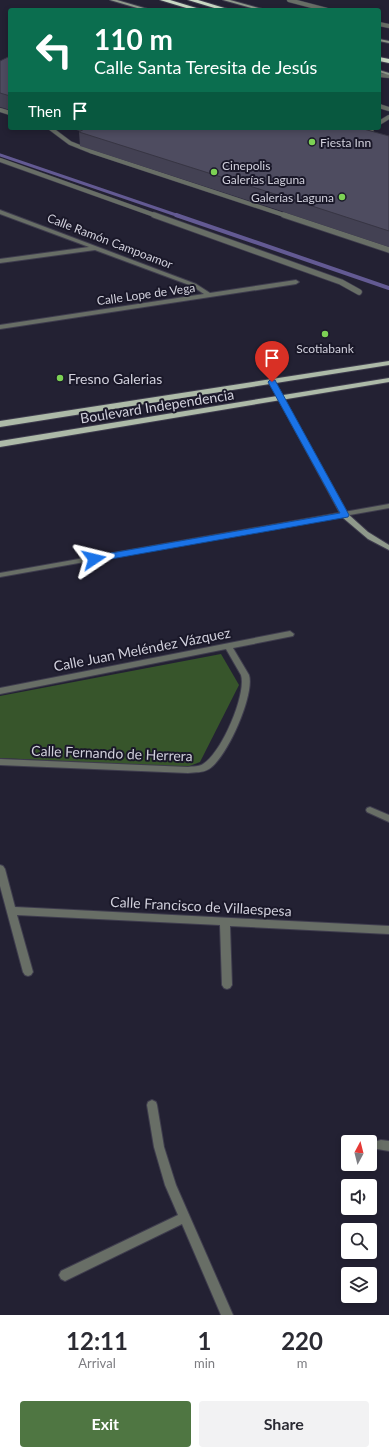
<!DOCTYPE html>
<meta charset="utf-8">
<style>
body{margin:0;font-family:Lato,sans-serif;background:#f2f2f3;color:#2b2b33;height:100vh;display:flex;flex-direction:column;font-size:15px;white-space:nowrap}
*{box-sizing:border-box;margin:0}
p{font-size:13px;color:#7c7c81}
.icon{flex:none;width:22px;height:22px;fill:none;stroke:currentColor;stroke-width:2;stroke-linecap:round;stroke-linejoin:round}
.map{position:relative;height:1315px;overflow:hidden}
.drawer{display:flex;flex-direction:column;background:#fff;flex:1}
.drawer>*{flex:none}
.banner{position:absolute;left:8px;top:8px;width:373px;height:122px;border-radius:4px;box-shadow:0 2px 6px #0003;background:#0b6e4f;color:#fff;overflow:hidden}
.needle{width:26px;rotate:7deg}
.buttons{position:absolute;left:341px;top:1135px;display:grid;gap:8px}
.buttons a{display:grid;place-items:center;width:36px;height:36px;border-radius:4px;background:#fff;box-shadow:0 2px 6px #0003;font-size:20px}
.pin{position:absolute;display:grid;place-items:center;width:34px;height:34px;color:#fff;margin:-41px -17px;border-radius:50% 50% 50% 0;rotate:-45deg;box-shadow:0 0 4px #0007}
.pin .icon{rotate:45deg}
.me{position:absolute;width:44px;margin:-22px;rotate:80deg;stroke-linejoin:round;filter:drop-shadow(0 0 3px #0008)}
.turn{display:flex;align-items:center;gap:14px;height:84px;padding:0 20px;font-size:18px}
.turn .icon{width:52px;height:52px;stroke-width:2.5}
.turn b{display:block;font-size:28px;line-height:34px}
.then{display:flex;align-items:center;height:38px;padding:0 20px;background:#0003;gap:8px;font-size:15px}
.eta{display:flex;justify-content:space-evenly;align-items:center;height:68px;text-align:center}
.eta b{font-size:24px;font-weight:700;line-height:28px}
.button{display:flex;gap:8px;margin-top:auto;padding:8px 20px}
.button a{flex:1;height:46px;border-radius:4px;background:#4f7642;color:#fff;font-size:16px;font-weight:700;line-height:46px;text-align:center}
.button a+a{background:#f2f2f3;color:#2b2b33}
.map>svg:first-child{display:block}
.green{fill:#37552b}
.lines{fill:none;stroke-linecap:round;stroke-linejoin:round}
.stream-far1{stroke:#635a93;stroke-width:3}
.stream{stroke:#635a93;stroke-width:4}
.lane-far1-casing{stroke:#3f3d4e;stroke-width:5}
.lane-casing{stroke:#3f3d4e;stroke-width:7}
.street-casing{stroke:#3f3d4e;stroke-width:2}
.secondary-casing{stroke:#3f3d4e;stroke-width:2}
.primary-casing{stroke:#3f3d4e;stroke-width:2}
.highway-casing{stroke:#3f3d4e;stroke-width:2}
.lane-far1{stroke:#686e66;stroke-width:4}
.lane{stroke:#686e66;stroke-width:5.5}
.street{fill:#686e66;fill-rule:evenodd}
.secondary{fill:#8f998b;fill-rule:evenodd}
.primary{fill:#adbaa8;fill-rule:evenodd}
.highway{fill:#c8d8c3;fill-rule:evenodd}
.wall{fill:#434153}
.building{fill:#4e4c60;stroke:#373543}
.route{fill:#1a73e8;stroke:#114b97}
.poi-dot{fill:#7cd154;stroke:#1a1829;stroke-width:1.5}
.labels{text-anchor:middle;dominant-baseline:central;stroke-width:4;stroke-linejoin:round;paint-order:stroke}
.far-poi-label{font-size:12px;fill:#d1d0dc;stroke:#1a1829;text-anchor:start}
.far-street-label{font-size:12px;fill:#d1d0dc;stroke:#1a1829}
.poi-label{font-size:14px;fill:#d1d0dc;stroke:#1a1829;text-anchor:start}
.street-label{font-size:14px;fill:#d1d0dc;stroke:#1a1829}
</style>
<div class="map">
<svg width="389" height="1315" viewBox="0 0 389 1315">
<rect width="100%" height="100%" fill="#232133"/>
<path class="green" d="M221,654L239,685L200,762L187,767L0,758V696Z"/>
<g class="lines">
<path class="stream-far1" d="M0,155L179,216"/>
<path class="stream" d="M176,215L389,288"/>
<g class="lane-far1-casing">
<path id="lane-far1" d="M289,0L327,10
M379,24L389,26
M379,75L389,76
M379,106L389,109
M0,110L10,113
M379,123L389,117
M50,128L70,143L90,151L287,216
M372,128L371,132L373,134L389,140
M0,160L157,216"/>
</g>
<g class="lane-casing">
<path id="lane" d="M154,215L341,282L359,292
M284,215L389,250"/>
</g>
<g class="street-casing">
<path id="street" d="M0,210L196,284L210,293L296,280L299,282L296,284L0,329V325L204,294L192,286L95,250L0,263V259L89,247L0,214Z
M389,504V508L0,577V573Z
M290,631L294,634L293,636L233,648L249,675C255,694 227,758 209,769C203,773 195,772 188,773L0,765V759L188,767C193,766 199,767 203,764C221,754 247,694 241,675L226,649L0,694V688Z
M370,807L389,815V822L367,812L366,810L367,808Z
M0,865L3,866L5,869L15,907L389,926V934L230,926L232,985L230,988L227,989L224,988L222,985L220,925L17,915L33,972L31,975L28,976L25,975L23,972L0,886Z
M152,1100L156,1102L157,1105L164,1147L176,1185L233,1315H221L182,1224L65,1281L61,1279L59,1275L61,1271L178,1215L165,1185L154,1147L147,1105L148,1102Z
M381,1140L389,1141V1151L377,1149L376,1145L377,1141Z"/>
</g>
<g class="secondary-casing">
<path id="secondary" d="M110,0H117L151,10H144Z
M223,0H230L266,10H259Z
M379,39L389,41V43L379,41Z
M379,70L389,73V75L379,72Z
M272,380L275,382L348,514L368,532L389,545V550L368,539L342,517L269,382Z"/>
</g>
<g class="primary-casing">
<path id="primary" d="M389,361V365L0,427V421Z
M389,378V382L0,447V441Z"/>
</g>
<g class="highway-casing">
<path id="highway" d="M160,0H170L203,10H193Z
M188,0H198L231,10H221Z
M379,57L389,59V63L379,61Z"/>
</g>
<use href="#lane-far1" class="lane-far1"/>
<use href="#lane" class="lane"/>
<use href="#street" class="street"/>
<use href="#secondary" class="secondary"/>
<use href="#primary" class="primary"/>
<use href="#highway" class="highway"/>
</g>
<path class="wall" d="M10,56V110L0,107V61Z
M69,128H360L389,136V247L278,210L80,146L79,132L80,131Z"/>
<path class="building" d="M10,56V96L0,93V61Z
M86,128H360L389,136V231L278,195L79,132Z"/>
<path class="route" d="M270,380H275L276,382L349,515L348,517L94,562L91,561L90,559L94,556L340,513L268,382Z"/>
<g class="poi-dot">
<circle cx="312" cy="142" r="4"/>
<circle cx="214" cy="172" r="4"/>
<circle cx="342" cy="197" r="4"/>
<circle cx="325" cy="334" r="4"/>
<circle cx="60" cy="378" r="4"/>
</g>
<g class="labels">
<g class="far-poi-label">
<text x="320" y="142">Fiesta Inn</text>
<text x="222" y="165">Cinepolis<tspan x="222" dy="14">Galerías Laguna</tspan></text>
<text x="334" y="197" text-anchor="end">Galerías Laguna</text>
<text x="325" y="348" text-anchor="middle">Scotiabank</text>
</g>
<g class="far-street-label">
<text transform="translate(110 241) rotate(21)">Calle Ramón Campoamor</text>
<text transform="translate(146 294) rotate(-8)">Calle Lope de Vega</text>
</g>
<g class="poi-label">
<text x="68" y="378">Fresno Galerias</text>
</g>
<g class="street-label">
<text transform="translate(157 406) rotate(-9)">Boulevard Independencia</text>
<text transform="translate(142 649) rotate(-11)">Calle Juan Meléndez Vázquez</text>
<text transform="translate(112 753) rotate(2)">Calle Fernando de Herrera</text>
<text transform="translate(201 906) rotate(3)">Calle Francisco de Villaespesa</text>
</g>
</g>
</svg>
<div class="buttons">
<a><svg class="needle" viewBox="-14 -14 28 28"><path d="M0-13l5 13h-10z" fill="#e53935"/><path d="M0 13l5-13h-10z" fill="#7c7c81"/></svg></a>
<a><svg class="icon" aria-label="sound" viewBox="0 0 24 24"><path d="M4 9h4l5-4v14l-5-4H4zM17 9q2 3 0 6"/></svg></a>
<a><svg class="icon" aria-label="search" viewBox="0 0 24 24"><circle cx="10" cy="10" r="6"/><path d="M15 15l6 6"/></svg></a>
<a><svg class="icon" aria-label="layers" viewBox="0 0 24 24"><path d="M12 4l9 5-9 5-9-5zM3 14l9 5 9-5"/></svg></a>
</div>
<div class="pin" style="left:272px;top:382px;background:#d93025"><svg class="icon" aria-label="arrive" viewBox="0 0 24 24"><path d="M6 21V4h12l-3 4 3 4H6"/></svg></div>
<svg class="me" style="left:94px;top:559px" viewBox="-20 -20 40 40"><path d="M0-17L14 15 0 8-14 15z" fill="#1a73e8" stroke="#fff" stroke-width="4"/></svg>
<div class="banner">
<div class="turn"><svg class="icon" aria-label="left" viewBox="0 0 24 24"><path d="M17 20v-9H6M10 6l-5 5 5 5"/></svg><div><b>110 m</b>Calle Santa Teresita de Jesús</div></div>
<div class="then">Then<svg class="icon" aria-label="arrive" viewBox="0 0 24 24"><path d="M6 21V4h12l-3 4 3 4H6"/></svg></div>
</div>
</div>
<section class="drawer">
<div class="eta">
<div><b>12:11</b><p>Arrival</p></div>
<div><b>1</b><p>min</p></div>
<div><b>220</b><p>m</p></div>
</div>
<div class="button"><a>Exit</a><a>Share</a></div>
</section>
